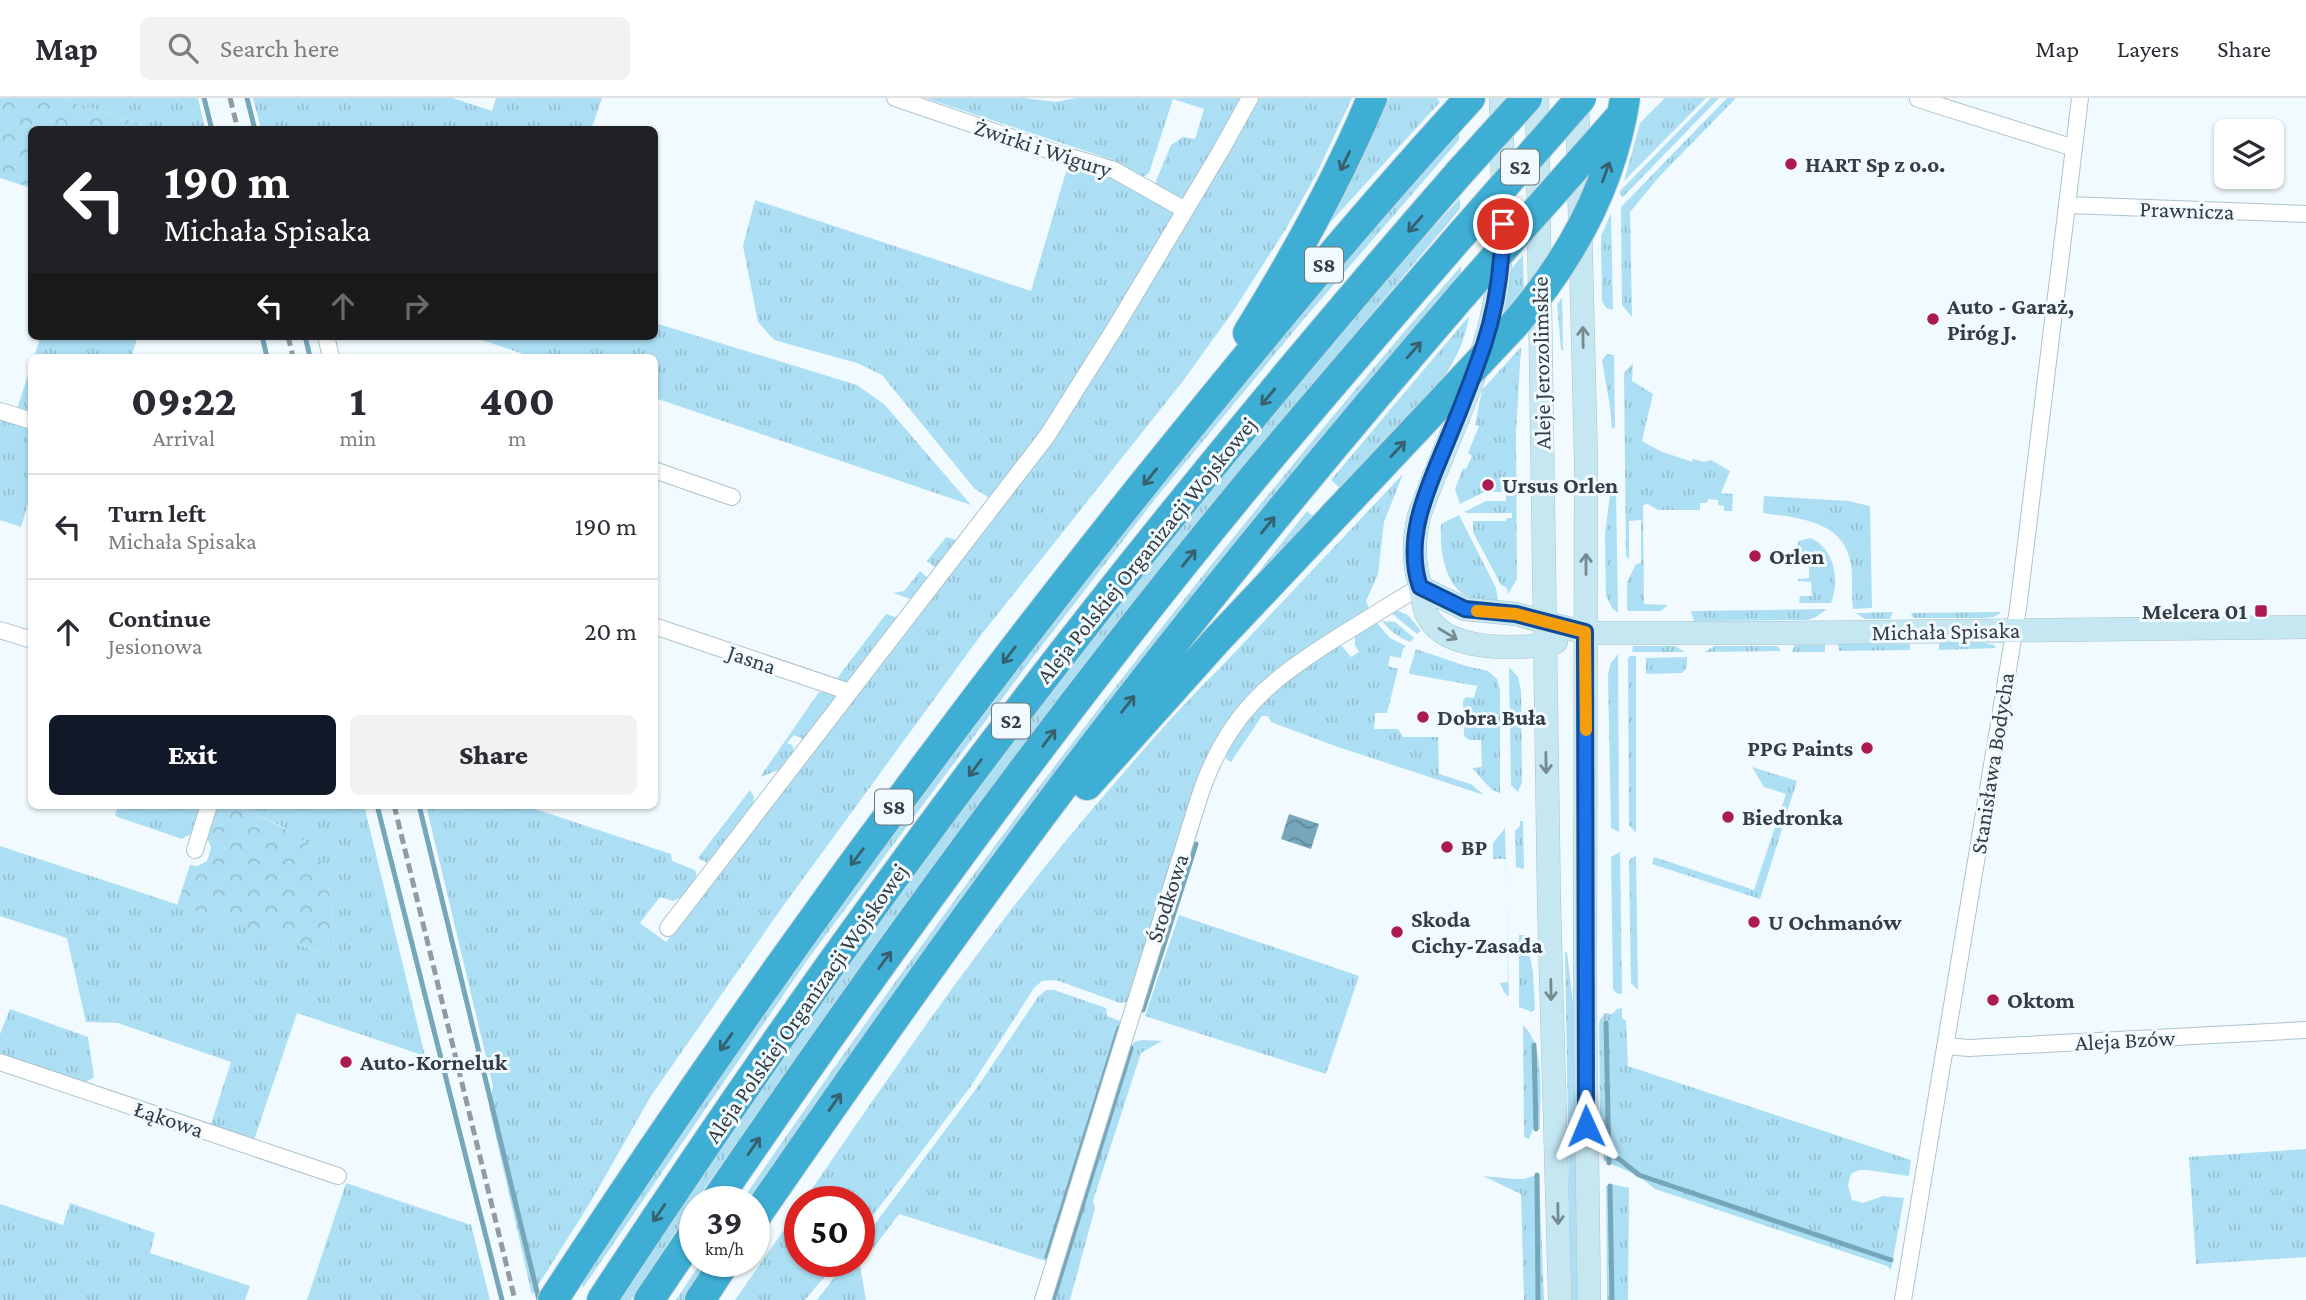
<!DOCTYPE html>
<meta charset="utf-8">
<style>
body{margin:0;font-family:"Crimson Pro",serif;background:#f2f2f3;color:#2b2b33;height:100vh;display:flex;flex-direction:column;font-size:26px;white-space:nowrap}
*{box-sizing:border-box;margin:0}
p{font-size:23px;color:#7c7c81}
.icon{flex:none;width:38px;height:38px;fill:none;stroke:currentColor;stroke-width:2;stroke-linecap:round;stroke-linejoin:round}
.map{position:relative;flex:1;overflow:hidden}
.sheet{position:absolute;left:28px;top:256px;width:630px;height:455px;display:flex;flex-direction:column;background:#fff;border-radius:10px;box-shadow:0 2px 5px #0004}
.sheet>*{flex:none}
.top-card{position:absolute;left:28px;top:28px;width:630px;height:214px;border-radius:10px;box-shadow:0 2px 5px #0004;background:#202124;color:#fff;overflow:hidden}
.tools{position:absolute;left:2214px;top:21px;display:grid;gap:14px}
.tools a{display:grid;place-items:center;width:70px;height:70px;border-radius:10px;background:#fff;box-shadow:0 2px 5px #0004;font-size:35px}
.speed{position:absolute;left:679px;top:1088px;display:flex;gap:14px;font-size:35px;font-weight:700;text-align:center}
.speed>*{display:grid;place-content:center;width:91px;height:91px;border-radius:50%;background:#fff;box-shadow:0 2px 5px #0004;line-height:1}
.speed small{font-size:18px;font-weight:400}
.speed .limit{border:10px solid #d22;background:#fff;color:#111}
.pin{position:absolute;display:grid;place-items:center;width:60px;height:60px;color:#fff;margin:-30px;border:4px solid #fff;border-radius:50%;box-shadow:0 2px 7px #0007}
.me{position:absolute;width:77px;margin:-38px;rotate:359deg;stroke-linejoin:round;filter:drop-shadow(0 0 5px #0008)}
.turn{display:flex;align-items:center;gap:24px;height:147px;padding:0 21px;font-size:32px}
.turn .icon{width:91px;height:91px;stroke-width:2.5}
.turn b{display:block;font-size:49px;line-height:60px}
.lanes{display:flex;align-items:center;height:66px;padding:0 21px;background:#0003;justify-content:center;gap:35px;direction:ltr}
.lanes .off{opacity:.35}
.eta{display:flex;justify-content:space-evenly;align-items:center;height:119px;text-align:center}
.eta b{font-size:42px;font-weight:800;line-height:49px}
.cta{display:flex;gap:14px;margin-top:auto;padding:14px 21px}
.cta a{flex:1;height:80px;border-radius:10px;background:#111827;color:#fff;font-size:28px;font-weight:800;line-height:80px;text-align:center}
.cta a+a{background:#f2f2f3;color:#2b2b33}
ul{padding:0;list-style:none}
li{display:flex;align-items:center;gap:21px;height:105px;padding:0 21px;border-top:2px solid #e1e1e2}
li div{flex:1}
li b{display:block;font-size:26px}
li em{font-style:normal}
header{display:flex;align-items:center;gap:42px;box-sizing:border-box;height:98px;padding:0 35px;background:#fff;border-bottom:2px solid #e1e1e2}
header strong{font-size:33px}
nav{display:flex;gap:38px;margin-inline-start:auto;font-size:24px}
.search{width:490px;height:63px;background:#f2f2f3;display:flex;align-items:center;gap:18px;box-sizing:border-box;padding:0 24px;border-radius:10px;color:#7c7c81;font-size:26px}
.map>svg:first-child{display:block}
.grass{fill:url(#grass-tufts)}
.forest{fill:url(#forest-crowns)}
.water{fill:url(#water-waves)}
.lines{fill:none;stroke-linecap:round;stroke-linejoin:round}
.stream{stroke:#75a6ba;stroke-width:5}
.street-casing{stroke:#acc3cc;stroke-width:18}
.secondary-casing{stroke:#acc3cc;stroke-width:24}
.highway-casing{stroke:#d2d5d5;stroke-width:32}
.street{stroke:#fff;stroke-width:16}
.secondary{stroke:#c5e7f2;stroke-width:23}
.highway{stroke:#3faed5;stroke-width:30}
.rail{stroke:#929ca0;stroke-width:5;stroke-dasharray:10 5;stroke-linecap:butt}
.highway-bridge-casing{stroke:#d2d5d5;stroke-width:32;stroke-linecap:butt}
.highway-bridge{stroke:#3faed5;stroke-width:30}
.oneway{stroke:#37606e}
.oneway2{stroke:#758a91}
.route-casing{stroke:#114b97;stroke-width:18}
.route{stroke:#1a73e8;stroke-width:12}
.slow{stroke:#f59e0b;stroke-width:12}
.poi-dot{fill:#ab1a50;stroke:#f1fafe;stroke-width:2.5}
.labels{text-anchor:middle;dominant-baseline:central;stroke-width:6;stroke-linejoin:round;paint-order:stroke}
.shield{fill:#f1fafe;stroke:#6d767a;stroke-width:2}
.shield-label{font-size:21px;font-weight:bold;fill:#343e42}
.street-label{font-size:23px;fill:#343e42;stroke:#f1fafe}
.poi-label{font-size:23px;font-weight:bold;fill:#343e42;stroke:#f1fafe;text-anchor:start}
</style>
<header>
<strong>Map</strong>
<div class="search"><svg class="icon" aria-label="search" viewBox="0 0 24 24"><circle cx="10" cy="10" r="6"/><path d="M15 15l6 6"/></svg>Search here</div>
<nav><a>Map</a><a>Layers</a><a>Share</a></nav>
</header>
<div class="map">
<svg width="2306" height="1202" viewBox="0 0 2306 1202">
<defs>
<pattern id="grass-tufts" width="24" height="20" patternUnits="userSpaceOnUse" patternTransform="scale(1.75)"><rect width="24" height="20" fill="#addff4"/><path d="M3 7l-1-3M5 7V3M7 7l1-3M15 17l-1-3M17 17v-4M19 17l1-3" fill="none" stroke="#95c0d2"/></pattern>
<pattern id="forest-crowns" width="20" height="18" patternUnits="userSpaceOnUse" patternTransform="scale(1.75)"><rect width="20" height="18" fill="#addff4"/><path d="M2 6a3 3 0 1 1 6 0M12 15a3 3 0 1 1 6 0" fill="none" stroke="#95c0d2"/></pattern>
<pattern id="water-waves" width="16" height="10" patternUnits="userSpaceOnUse" patternTransform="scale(1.75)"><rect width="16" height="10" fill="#75a6ba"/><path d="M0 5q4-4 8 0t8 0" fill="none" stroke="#618999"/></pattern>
</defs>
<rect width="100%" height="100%" fill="#f1fafe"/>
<path class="grass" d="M60,0H198L205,31H156Z
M253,0H453L492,13L496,0H602L591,32L261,31Z
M925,0H1023L1056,4L1076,0H1243L1185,99L1180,102L1156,87V83L1171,47L1183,39L1195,41L1204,11L1173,1L1149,75L1142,80L1115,68L1116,63Z
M1258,0H1352L1317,75L1287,129L1234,212L1183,283L981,537L781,811L651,998L590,1105L532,1197L489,1008L493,988L426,707H523L671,756L672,763L695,772C701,784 685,799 673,803L660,799L640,825L666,844L1034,367L1089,286Z
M1389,0H1437L1440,4L1328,127L1364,57Z
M1665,0H1706L1624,83L1640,25Z
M1711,0H1719L1623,99L1621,97L1620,93Z
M1727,0H1736L1659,79L1630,114L1632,219L1622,207L1621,109Z
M1459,32V42L1304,221L1156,400L1034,558L808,861L583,1190L580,1180L903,714L1231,295Z
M1068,67L1127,84L1173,112L1174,119L1056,313L994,398L989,400L974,390L882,277L857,265L774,242L758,224L743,148L755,102L1031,193Z
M1460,100V111L1240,372L1063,594L834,905L695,1104L631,1202H621C769,972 930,749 1099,533C1214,385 1332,238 1460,100Z
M1611,115L1613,212L1606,210L1602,203L1601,138Z
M1523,157L1524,190L1504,214L1512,170Z
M1461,168V179L752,1104H741C963,779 1202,465 1461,168Z
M1562,200L1563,252L1561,251L1557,206Z
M1469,218C1460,284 1386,346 1343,393L1331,382Z
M655,225L857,287L885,307L971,407L655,300L654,259H532L470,238H654Z
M41,238H138L131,259H34Z
M1521,249L1516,334L1517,481L1508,496L1507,490L1501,487L1473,434V423H1506L1507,420H1512V415H1467L1464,414L1486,403H1506V394H1492V383H1485L1484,394L1460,406L1455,391L1463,370L1466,371L1472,358L1468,355L1479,328L1475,327L1482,292Z
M1607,256L1614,257L1615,329L1612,331L1610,309L1602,262Z
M1633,265L1632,283L1653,296L1642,343L1660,353L1692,364L1693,361L1704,364L1711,362L1730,373L1721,395L1733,396L1732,413H1724V408L1718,407V402L1708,401L1707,405H1700V412H1658L1648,406L1643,407L1644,506L1668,507L1661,513H1629L1627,511V484L1636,466L1641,465V422L1629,423V461L1626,458L1624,275Z
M31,268V316L17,311Z
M0,320L32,331L31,396L21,429L0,422Z
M1403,376L1384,424L1378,476L1366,503L1369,511C1296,557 1240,587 1203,669L1130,900L1126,904L1120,905L1056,882L1042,883L1034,890L971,988L859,1136V1104H803C905,955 1007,806 1127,671C1157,636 1187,602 1220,570Z
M1611,388L1616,391L1618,515L1612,510L1606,498L1605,437Z
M1764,398L1848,403L1870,408L1872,510L1853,511C1851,496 1853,481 1851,466C1844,422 1798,420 1763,415Z
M1307,413L1316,421L1241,496Z
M1459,417L1496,490L1498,502C1449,511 1439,463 1441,426Z
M946,439L960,443L937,471L927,463Z
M1811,440C1835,452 1840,482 1831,505H1799L1800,498H1812L1811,484L1798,483V481L1809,480V464H1798V443Z
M920,473L929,481L913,502L893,495L904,493Z
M1827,511L1816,519L1808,522L1694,523L1691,513Z
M1398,513L1408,517L1421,533L1417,536L1391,515Z
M1893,514L1890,521H1865L1856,515Z
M2001,514L1994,519L1983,520H1913L1911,515Z
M886,516L899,520L847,586L835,583Z
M1382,523L1395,524L1414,540L1410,544C1398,539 1390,533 1382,523Z
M1376,524L1390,540L1406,548L1403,551L1401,560L1390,558L1388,568L1398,571L1387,615H1375L1374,631H1398L1403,639H1438L1439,676L1471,686L1484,697L1335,648L1271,624L1268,618H1262L1231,664L1226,661C1231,618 1302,571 1336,549L1342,548L1351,559L1359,554L1355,547V538Z
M1939,545H1984L1994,547L1996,550L1939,552Z
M1838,546H1910V552L1839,553Z
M1795,547H1825V554H1792Z
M1633,548H1675L1685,554H1632Z
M1714,548H1777L1781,553L1705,554Z
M1416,551L1466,568L1488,573L1497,581L1500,592V695L1492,692L1472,670L1482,669L1481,642H1469L1464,638L1463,603L1466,599L1474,600L1477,588L1410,576L1409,574Z
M1618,556L1619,734L1611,730L1608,576L1611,565Z
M1630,558H1636V735L1629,727L1628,560Z
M1687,559V569L1682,575L1646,576V560Z
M1509,569L1518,579L1521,593L1522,684L1518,694L1511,687Z
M819,594L835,596L836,602L810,638L803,641L794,637L787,645L792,647L795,656L785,670L760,679Z
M1752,669L1797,683L1760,801L1652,766L1654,759L1754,792L1786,696L1764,689Z
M750,692L754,699L753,710L708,765L698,760Z
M118,707H201L192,735L182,741L115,718Z
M234,707H364L425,958L297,915L253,1045L210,1029L231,964L118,925L86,924L67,840L0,818V748L333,858C334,819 334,763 297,738C279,725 254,717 234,707Z
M1520,723H1523L1524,771L1516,769L1515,733L1520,728Z
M1505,730L1509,899L1504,894L1500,885L1508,884L1506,761H1493V745Z
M1620,754L1622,896L1616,895L1613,891L1611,759Z
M1636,758V761L1638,892L1631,885L1629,764L1631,760Z
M1179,817L1359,878L1326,976L1145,918Z
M1519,837H1525L1533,873L1535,911L1532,914L1519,909Z
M1565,854H1567L1574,913L1579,1202H1571Z
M1046,892H1054L1106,910L1107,918L1123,924L1049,1164L899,1116L860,1168L866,1202H817L846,1164H859V1147L976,991L1038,899Z
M1622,910V920L1626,923L1628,968L1911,1062L1909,1078L1867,1072H1859L1851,1076L1848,1087L1852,1102L1863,1105L1883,1098L1904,1100L1891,1172L1887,1168L1655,1091L1637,1077L1604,1063L1600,1022L1599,924L1605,915L1612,916L1617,911Z
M10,911L88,939L94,979L83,986L0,957V936Z
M1523,927C1547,949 1539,1000 1540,1031H1533L1529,1041L1524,1039Z
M1142,942L1162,943L1141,955L1093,1103L1095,1110L1070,1202H1048L1129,953L1134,944Z
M2306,1051V1159L2196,1166L2189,1059Z
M1539,1076L1544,1202H1524L1521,1096L1483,1078L1515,1081H1524Z
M346,1085L471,1127L490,1202H307Z
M1611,1086L1629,1090L1628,1202H1607L1606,1088Z
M70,1105L155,1135L150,1155L250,1188L245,1202H0V1106L63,1127Z
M800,1109V1164H837L805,1202H735Z
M701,1164H712L687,1202H676Z"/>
<path class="forest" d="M0,0H60L156,31L32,32L31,90L0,80Z
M218,707C236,707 252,715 269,723C278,728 289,732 298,738C334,764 334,819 333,858L177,807L190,767L198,768L207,763L211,750L207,739Z"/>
<path class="water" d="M1289,716L1319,726L1311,751L1281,741Z"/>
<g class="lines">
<path class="stream" d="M204,0L212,32
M247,0L255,32
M262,238L267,259
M305,238L310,259
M377,707L502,1202
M419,707L539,1202
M1143,912L1196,746
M1606,925L1609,1065
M1534,947L1536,1031
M1609,1057L1619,1061L1639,1077L1891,1162
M1537,1077L1538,1202
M1610,1088L1612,1202
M1047,1159L1119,930
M1053,1202L1131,950"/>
<g class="street-casing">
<path id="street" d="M895,0L1060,56L1114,72L1185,112
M1918,1L2074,50
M2068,107L2306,116
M326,238L331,259
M0,313L32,323
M654,372L732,399
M654,528L850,594
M0,532L32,542
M195,752L209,707
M668,830L1047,338L1115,230L1220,54L1250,0
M1945,948L1969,950L2306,932
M0,964L338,1078
M1043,1202L1199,700C1226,617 1267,584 1338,539C1366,522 1392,505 1420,489
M1903,1202L2018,511L2080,0"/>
</g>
<g class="secondary-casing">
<path id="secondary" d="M1501,0C1502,73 1508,146 1492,218C1477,284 1442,353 1419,418C1413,443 1413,464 1420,488C1422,497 1423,506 1426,515C1438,543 1475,548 1502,549C1520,549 1537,549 1556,544
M1537,0L1549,805L1560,1202
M1577,0L1586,362L1585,906L1589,1202
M1420,489L1465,511L1516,516L1585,535H1785L2306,529"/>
</g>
<g class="highway-casing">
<path id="highway" d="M1248,235C1295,159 1338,82 1372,0
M1087,687L1216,543L1351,400
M715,1104C884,856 1061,612 1253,380C1321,298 1391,218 1460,138
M754,1121C856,973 959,826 1067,683C1193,516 1326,355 1462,197
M553,1202C737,919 935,646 1146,383C1251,253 1357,123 1470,0
M602,1202C692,1065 784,930 881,797C1062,547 1257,307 1460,74
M649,1202L695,1134
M700,1202L725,1164"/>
</g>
<use href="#street" class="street"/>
<use href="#secondary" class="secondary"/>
<use href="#highway" class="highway"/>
<path class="rail" d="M230,0L238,32
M288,238L293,259
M394,707L515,1202"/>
<g class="highway-bridge-casing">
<path id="highway-bridge" d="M1460,74L1527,0
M1460,138L1581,0
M1462,197L1620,19
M1351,400L1513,228C1570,163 1612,86 1625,0"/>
</g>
<use href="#highway-bridge" class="highway-bridge"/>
</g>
<defs><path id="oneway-shaft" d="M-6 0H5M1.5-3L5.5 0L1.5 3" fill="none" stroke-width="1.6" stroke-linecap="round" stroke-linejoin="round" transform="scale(1.75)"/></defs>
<g class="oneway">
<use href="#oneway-shaft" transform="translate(1345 63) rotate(116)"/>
<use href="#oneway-shaft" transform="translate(1606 74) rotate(-70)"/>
<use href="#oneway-shaft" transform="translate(1415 126) rotate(131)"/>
<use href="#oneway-shaft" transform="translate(1414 252) rotate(-49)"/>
<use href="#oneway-shaft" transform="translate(1268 299) rotate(130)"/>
<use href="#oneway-shaft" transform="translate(1398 351) rotate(-47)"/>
<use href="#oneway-shaft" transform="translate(1150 379) rotate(129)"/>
<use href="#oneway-shaft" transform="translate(1268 427) rotate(-51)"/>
<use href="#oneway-shaft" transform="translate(1189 460) rotate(-51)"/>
<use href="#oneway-shaft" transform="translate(1009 557) rotate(127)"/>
<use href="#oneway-shaft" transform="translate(1128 606) rotate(-52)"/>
<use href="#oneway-shaft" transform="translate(1049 640) rotate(-53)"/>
<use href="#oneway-shaft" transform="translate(975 670) rotate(127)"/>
<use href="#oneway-shaft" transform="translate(857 759) rotate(127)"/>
<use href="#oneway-shaft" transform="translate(885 862) rotate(-54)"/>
<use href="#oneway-shaft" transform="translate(726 944) rotate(125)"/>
<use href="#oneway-shaft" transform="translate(835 1004) rotate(-55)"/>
<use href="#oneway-shaft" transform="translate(754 1048) rotate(-55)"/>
<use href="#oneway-shaft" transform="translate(659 1115) rotate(124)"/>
</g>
<g class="oneway2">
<use href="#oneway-shaft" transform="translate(1583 239) rotate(-91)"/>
<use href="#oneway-shaft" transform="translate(1586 466) rotate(-90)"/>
<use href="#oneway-shaft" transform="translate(1448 536) rotate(31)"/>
<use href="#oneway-shaft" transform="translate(1546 665) rotate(89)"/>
<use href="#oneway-shaft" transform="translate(1551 892) rotate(89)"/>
<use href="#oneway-shaft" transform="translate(1558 1116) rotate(89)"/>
</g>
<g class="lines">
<g class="route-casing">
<path id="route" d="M1503,126C1502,167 1497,208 1484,247C1473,279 1461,310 1448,341C1429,388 1403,438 1420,489L1465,511L1516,516L1585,534L1586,1028"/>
</g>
<use href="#route" class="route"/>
<path class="slow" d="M1477,513L1516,516L1585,534L1586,632"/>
</g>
<g class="poi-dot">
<circle cx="1791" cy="66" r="7"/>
<circle cx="1933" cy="221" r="7"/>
<circle cx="1488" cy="387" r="7"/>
<circle cx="1755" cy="458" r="7"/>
<rect x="2254" y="506" width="14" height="14" rx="3.5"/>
<circle cx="1423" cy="619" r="7"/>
<circle cx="1867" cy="650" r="7"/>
<circle cx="1728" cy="719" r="7"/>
<circle cx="1447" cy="749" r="7"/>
<circle cx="1754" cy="824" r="7"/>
<circle cx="1397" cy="834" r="7"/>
<circle cx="1993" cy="902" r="7"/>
<circle cx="346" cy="964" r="7"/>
</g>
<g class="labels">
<g class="shield">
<rect x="1501" y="51.5" width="38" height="35" rx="5"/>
<rect x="1305" y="149.5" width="38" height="35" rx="5"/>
<rect x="992" y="605.5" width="38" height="35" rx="5"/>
<rect x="875" y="691.5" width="38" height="35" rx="5"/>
</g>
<g class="shield-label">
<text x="1520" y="69">S2</text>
<text x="1324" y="167">S8</text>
<text x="1011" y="623">S2</text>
<text x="894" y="709">S8</text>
</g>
<g class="street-label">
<text transform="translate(1043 50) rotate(18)">Żwirki i Wigury</text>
<text transform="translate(2187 112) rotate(2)">Prawnicza</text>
<text transform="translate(1541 265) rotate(-91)">Aleje Jerozolimskie</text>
<text transform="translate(1146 452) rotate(-51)">Aleja Polskiej Organizacji Wojskowej</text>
<text transform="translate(1946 533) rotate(-1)">Michała Spisaka</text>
<text transform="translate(752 561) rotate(19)">Jasna</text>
<text transform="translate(1992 665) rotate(-81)">Stanisława Bodycha</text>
<text transform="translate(1167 800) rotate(-72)">Środkowa</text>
<text transform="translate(806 905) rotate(-55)">Aleja Polskiej Organizacji Wojskowej</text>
<text transform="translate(2125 942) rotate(-3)">Aleja Bzów</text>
<text transform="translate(169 1021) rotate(19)">Łąkowa</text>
</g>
<g class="poi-label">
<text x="1805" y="66">HART Sp z o.o.</text>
<text x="1947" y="208">Auto - Garaż,<tspan x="1947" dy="26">Piróg J.</tspan></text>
<text x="1502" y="387">Ursus Orlen</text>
<text x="1769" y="458">Orlen</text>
<text x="2247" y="513" text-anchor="end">Melcera 01</text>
<text x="1437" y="619">Dobra Buła</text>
<text x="1853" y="650" text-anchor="end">PPG Paints</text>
<text x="1742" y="719">Biedronka</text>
<text x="1461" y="749">BP</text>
<text x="1411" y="821">Skoda<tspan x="1411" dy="26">Cichy-Zasada</tspan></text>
<text x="1768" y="824">U Ochmanów</text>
<text x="2007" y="902">Oktom</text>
<text x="360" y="964">Auto-Korneluk</text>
</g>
</g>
</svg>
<div class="tools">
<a><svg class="icon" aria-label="layers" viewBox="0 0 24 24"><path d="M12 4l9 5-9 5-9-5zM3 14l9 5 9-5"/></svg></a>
</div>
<div class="speed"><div>39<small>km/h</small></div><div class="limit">50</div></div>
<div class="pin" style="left:1503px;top:126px;background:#d93025"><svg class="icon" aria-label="arrive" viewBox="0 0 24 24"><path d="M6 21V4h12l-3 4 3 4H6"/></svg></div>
<svg class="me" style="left:1586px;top:1028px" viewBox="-20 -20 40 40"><path d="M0-17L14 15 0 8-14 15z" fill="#1a73e8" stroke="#fff" stroke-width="4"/></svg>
<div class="top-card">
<div class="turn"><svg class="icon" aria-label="left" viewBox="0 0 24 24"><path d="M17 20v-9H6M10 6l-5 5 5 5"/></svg><div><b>190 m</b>Michała Spisaka</div></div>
<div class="lanes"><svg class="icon" aria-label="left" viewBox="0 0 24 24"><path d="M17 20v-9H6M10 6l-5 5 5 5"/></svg><svg class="icon off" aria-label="ahead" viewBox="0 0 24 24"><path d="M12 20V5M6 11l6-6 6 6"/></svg><svg class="icon off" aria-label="right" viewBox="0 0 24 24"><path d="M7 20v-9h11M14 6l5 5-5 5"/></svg></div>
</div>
<section class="sheet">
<div class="eta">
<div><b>09:22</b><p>Arrival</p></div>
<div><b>1</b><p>min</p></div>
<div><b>400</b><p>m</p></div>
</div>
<ul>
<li><svg class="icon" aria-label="left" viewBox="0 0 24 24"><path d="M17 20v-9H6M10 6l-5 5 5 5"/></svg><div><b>Turn left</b><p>Michała Spisaka</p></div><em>190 m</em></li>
<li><svg class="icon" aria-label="ahead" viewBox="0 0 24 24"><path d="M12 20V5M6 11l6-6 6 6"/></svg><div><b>Continue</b><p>Jesionowa</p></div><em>20 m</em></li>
</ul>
<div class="cta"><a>Exit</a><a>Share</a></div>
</section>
</div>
